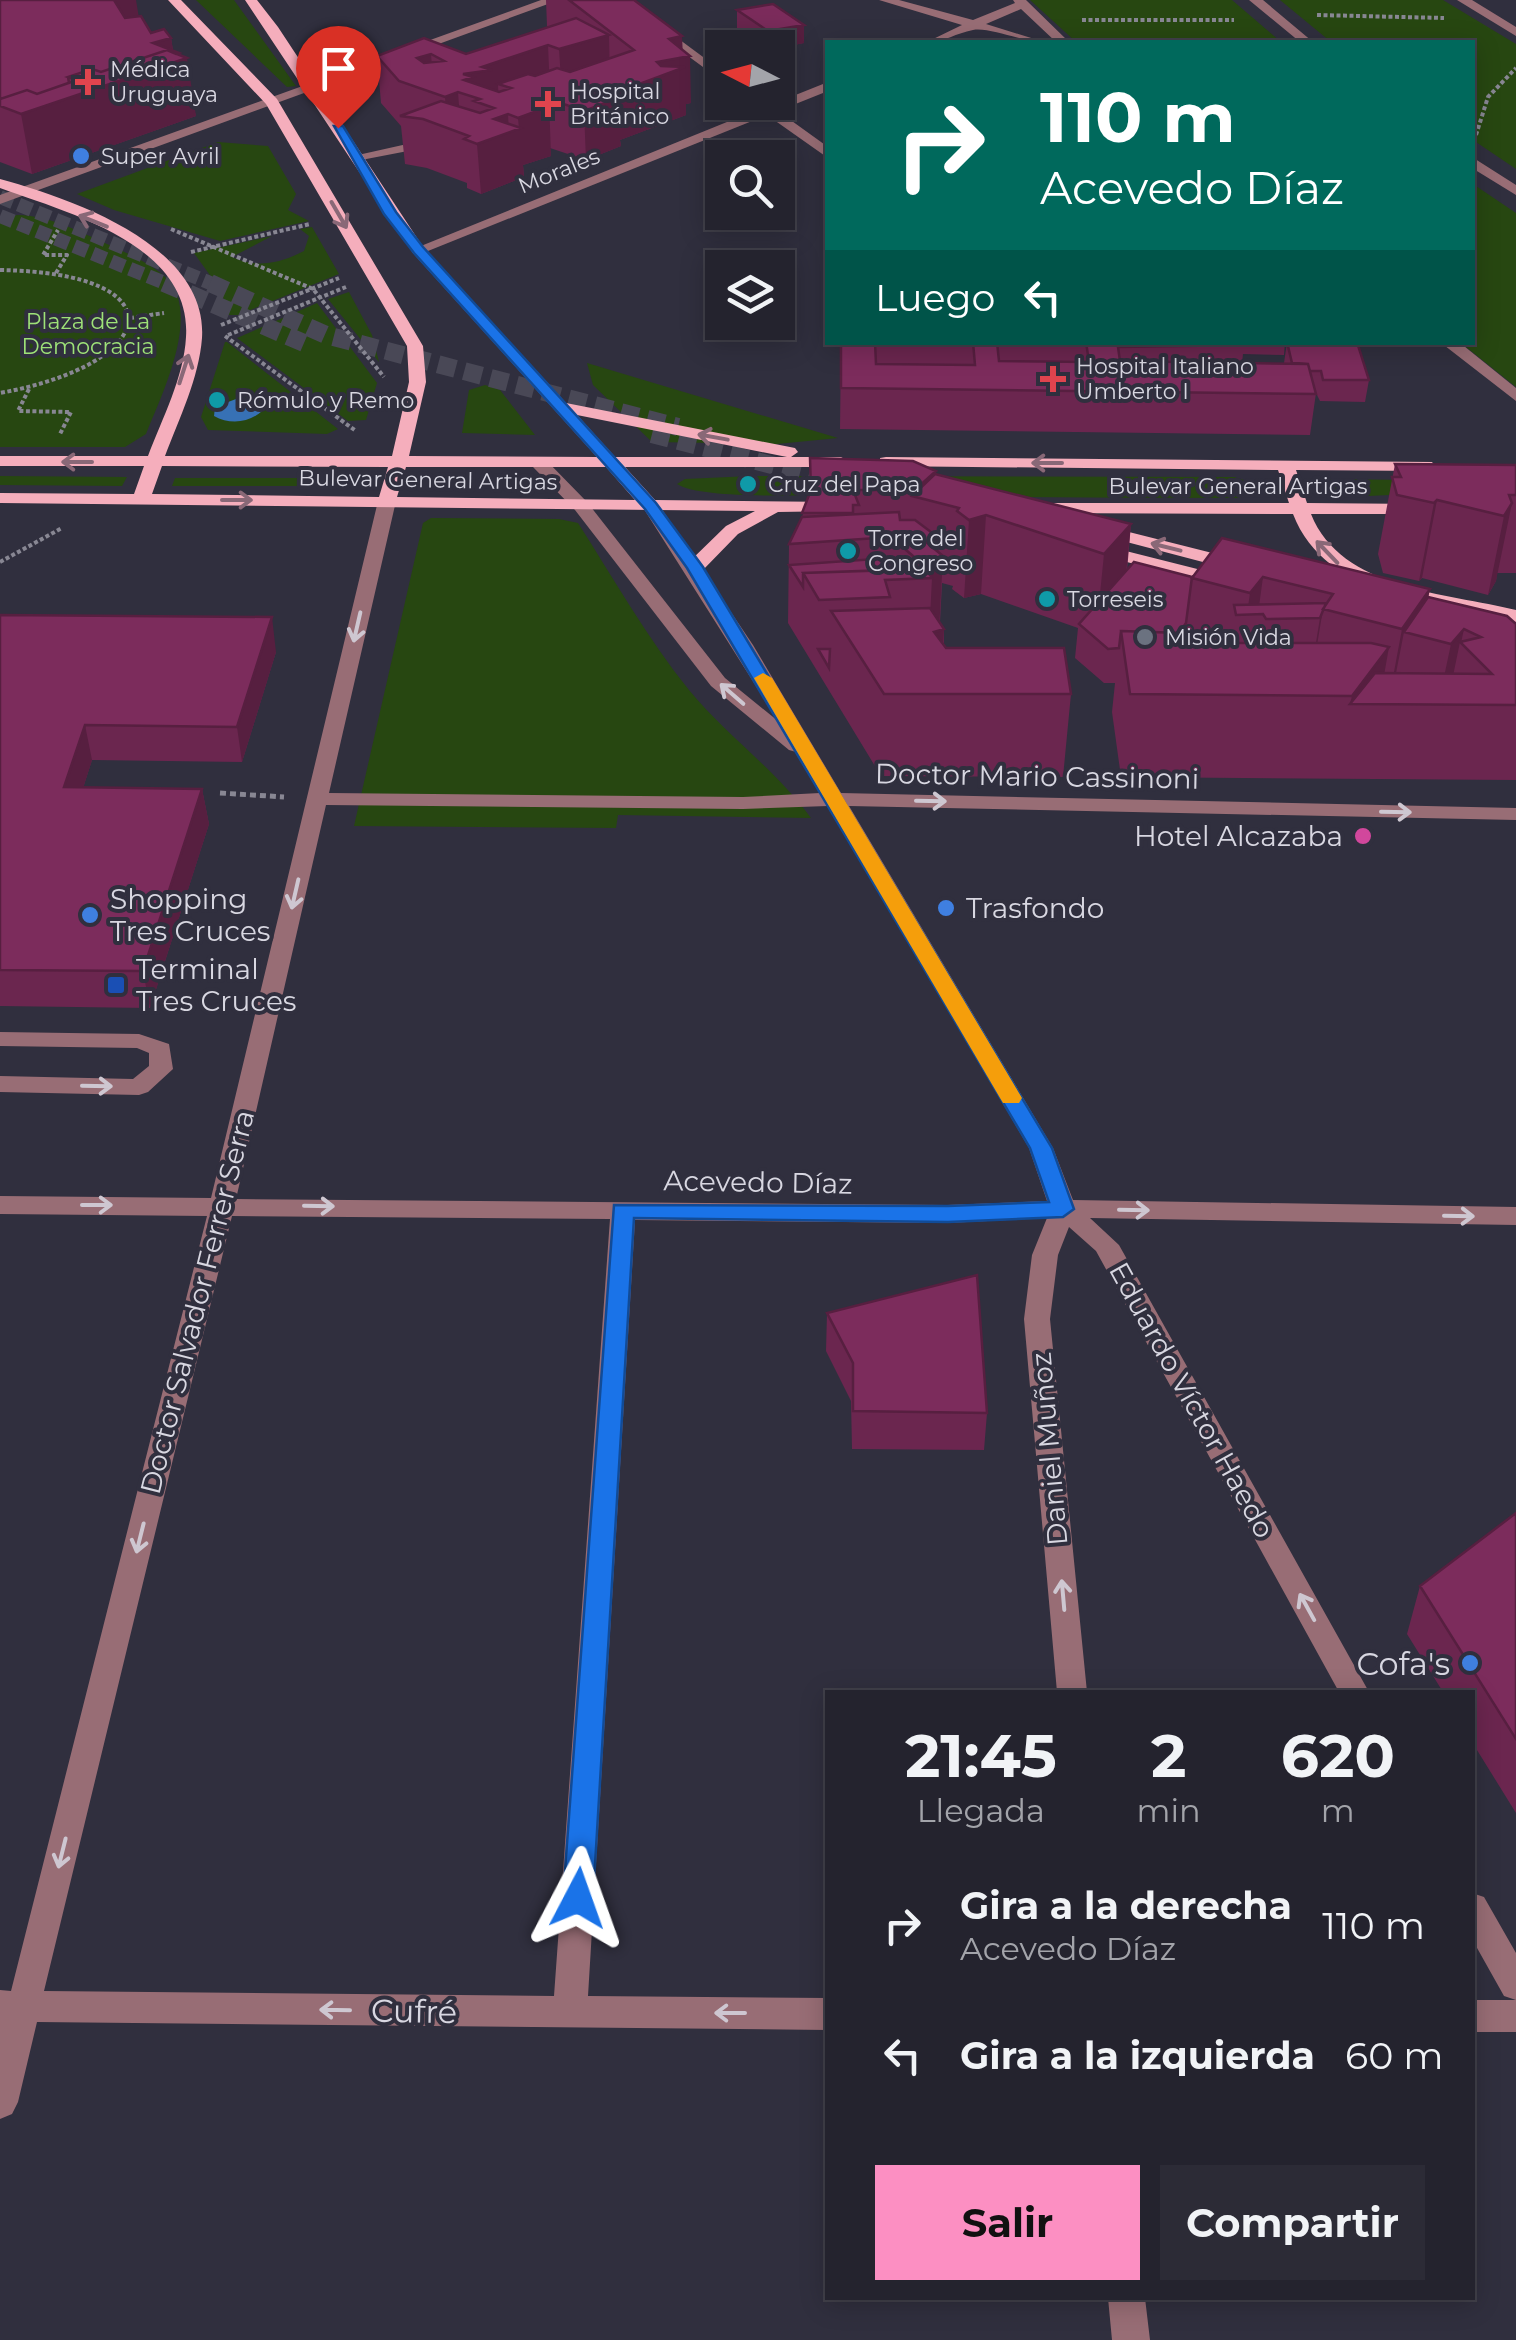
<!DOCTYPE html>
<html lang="es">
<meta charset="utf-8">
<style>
body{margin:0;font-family:Montserrat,sans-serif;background:#2c2b36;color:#f1f3f6;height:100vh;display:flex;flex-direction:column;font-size:38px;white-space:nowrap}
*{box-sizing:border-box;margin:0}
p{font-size:32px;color:#a3a4aa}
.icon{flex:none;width:55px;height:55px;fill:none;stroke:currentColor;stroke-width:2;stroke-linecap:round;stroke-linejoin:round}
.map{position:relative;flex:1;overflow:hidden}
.panel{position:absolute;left:825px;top:1690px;width:650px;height:610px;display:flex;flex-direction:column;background:#24232e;border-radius:0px;box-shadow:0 5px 25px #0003,0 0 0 2px #41404a}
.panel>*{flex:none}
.top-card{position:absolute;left:825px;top:40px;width:650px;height:305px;border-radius:0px;box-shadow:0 5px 25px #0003,0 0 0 2px #41404a;background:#00695c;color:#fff;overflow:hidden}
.needle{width:65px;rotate:276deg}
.controls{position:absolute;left:705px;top:30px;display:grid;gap:20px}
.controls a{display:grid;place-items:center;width:90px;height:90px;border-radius:0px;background:#24232e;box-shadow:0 5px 25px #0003,0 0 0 2px #41404a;font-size:50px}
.pin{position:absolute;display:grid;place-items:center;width:85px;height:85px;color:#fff;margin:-102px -42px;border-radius:50% 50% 50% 0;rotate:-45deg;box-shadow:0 0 10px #0007}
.pin .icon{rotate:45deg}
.me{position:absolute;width:110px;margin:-55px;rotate:4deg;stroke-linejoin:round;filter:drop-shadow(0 0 8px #0008)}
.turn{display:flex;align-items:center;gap:35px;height:210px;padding:0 50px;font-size:45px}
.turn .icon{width:130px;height:130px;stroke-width:2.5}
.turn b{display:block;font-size:70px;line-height:85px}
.then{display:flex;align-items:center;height:95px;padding:0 50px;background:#0003;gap:20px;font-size:38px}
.eta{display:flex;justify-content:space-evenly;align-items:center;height:170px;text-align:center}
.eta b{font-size:60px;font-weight:700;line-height:70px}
.action{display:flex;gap:20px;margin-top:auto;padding:20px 50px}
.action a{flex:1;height:115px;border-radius:0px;background:#fc8fc2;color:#111;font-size:40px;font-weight:700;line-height:115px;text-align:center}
.action a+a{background:#2c2b36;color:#f1f3f6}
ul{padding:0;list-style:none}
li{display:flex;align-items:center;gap:30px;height:130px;padding:0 50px}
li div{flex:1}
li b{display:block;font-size:38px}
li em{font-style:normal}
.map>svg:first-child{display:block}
.green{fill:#274711}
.water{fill:#3771b5}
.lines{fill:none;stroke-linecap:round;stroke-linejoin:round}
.major-tunnel-far1{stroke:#494856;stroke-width:14;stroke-dasharray:14 6;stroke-linecap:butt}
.major-tunnel{stroke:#494856;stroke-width:18;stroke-dasharray:18 9;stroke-linecap:butt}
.path-far1{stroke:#888793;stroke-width:4;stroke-dasharray:4 2.5;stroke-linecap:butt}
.path{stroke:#888793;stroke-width:5;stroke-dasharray:6 4;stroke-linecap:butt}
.minor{fill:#986d75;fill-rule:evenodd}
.major{fill:#f5aebc;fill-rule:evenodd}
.wall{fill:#6b264f}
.shaded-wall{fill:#571f40}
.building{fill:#7c2c5c;stroke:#571f40;stroke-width:2.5;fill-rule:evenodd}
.oneway{stroke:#896877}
.oneway2{stroke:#cec7d1}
.route{fill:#1a73e8;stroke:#114b97;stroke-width:2.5}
.slow{fill:#f59e0b}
.health-dot{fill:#e0444e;stroke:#302f3e;stroke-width:4}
.shop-dot{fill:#3f7fe0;stroke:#302f3e;stroke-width:4}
.culture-dot{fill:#0f9aa8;stroke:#302f3e;stroke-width:4}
.worship-dot{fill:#6b7280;stroke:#302f3e;stroke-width:4}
.hotel-dot{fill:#d1479c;stroke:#302f3e;stroke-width:4}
.transit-dot{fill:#1a4fb4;stroke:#302f3e;stroke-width:4}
.labels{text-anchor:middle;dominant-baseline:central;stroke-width:8;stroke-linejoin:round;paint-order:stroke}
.far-poi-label{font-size:22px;fill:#d8d7e1;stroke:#302f3e;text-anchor:start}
.far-street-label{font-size:22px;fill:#d8d7e1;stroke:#302f3e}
.far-park-label{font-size:22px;fill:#9ee278;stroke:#302f3e}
.street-label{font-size:28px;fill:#d8d7e1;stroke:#302f3e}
.poi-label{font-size:28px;fill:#d8d7e1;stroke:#302f3e;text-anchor:start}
.near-poi-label{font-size:32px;fill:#d8d7e1;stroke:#302f3e;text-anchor:end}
.near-street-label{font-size:32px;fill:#d8d7e1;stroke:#302f3e}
</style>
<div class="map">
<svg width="1516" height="2340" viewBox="0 0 1516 2340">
<rect width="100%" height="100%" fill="#302f3e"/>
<path class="green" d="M196,0H234L296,86L287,87Z
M1030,0H1232L1281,42H1076Z
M1280,0H1443L1516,44V169L1473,140L1472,42H1331Z
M218,142L268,146L296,194L288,210L309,221L220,241L114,210L77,194Z
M1473,184L1516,213V387L1461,343L1472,342Z
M18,215C51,216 78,231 107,244C125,252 153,264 167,279C202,314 161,396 146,434L125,447H0V218Z
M312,227L339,274L238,315H227L222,292L194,253L272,236L232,257C256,269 281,263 304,251L309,236L300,229Z
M349,292L372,335L379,362L328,299Z
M317,303L377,383L366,420L348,421L237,338Z
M225,342H227L338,429L327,434L208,430L201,417Z
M587,363L838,438L777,444L652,442L593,385Z
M485,385L500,390L535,435L462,433L469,390Z
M0,476L127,477L122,486L0,485Z
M751,476L1234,477L1247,481L1251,489L1241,498C1103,498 966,497 828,495C797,495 700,499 677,484L685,479Z
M175,478H346L350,482L344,486H172Z
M1316,479L1516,481V489L1326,498L1319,495L1312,482Z
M431,518L559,519L578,523C614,579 647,638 689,690C727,736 775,769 811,818L618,815L616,828L354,826L423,523Z"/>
<path class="water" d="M236,399L258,402L263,410C250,423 230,425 214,416L215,407Z"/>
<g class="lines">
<path class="major-tunnel-far1" d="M0,197L215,285
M0,216L170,285"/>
<path class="major-tunnel" d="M164,283L304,343
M210,283L326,335L678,427
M652,434L841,483"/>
<path class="path-far1" d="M1317,15L1444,18
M1082,20H1234
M1476,135L1488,97L1516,68
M171,229L313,289L384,377
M191,252L310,224
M0,270C182,273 160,364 0,393
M56,273L67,255H43L58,230
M130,318L164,313
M221,325L339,278
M228,335L346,287
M225,336L356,431
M29,389L18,411L71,412L60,434
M0,562L62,528"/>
<path class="path" d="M220,793L284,797"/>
<path class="minor" d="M541,0H559L0,204V195Z
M612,0H626L722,71V81Z
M879,0H899L973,20L1015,3L1013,0H1026L1069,42H1056L1021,9L986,24L1044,42C1022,42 990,27 973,30C956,33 945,42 927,42L962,25Z
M1249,0H1263L1313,42H1300Z
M1457,0H1472L1516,27V36Z
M828,82V91L778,111L828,147V158L767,115L423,253L411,250L759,109L753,102H778Z
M434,138L441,142L439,145L356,161L349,157Z
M1472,157L1516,185V195L1472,168Z
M1440,342H1459L1516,388V401Z
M539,458L545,459L587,502L725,678L778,721L642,506L651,501L657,502L753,645L841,793L1516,808V820L849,806L1053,1148L1073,1200L1516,1207V1225L1090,1218L1119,1245L1369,1692H1339L1096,1251L1069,1227L1058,1255L1050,1319L1087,1692H1057L1024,1319L1032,1255L1047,1218L947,1223L635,1220L588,1996L828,1998V2030L37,2022L18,2102L12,2114L0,2119V1990L11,1991L207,1216L0,1214V1196L211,1198L378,501L387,496L396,501L329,793L743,797L820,793L796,752L789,750L711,686L575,510L533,467L530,463ZM326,805L743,809L828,806L1029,1148L1047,1201L947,1205L236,1199ZM232,1216L610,1219L554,1996L44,1991Z
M0,1032L139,1034L169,1044L173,1069L148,1092L139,1095L0,1092V1076L133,1079L149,1066V1053L137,1048L0,1046Z
M1472,1893L1484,1897L1516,1953V2032H1472V2000H1516L1504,1996L1472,1939Z
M1108,2298H1145L1150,2340H1112Z"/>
<path class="major" d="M168,0H181L277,99L423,346L426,382L409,456L597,457L413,253L245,0H257L278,27L423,247L566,403L795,448L798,452L791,457H841L850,462L841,467H625L655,500L836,502L845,507L842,511L778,512L738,534L702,571L695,573L686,567L688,563L726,526L755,511L0,503V493L134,494L144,466H0V456H148C162,419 184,377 186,337C192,245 69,213 0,188V179C72,199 208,245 202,338C199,378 179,419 165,456H392L409,382L407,346L266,104ZM577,415L787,457H615ZM162,466L388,467L379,497L152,494ZM406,467H606L635,500L397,497Z
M886,457L1432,462L1435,466L1426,471L1296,470L1307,503L1421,504L1430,509L1421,514H1311C1341,590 1447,593 1516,610V622C1439,603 1326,600 1293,514L1036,513L1027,508L1036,503H1289L1278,470L880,466V458Z
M1125,531L1248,562L1250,566L1241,572L1119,540L1116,536Z
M1110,547L1233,578L1235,582L1226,588L1104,556V548Z"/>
</g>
<path class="wall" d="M0,0L139,16L151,33L171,38L173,51L179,55L196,116L32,174L0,162Z
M546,0H634L683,50L691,103L686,104V115L620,140L621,146L586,160L550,148L551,156L523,165L524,177L481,194L467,188V183L427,168L405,164L401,126L381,103L377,56L466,54L548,27L547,26Z
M737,10L804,25V43L778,48H765L737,28Z
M841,342H1285L1284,355L1243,354L1242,363H1284L1287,342L1369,380L1365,402L1320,401L1316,393L1310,435L840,429Z
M810,458L936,471L935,474L1131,524L1127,571L1192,577L1222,538L1430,589L1428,597L1516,624V780L1121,777L1112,712L1115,683H1104L1075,658L1078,628L981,594L964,598L952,589L953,586L942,583L940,622L944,629V645L946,648L1071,694L1063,777L881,776L788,623L789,544L802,517L810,492Z
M1395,464L1516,465V573H1497L1496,581L1488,595L1422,578L1419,581L1383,573L1378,554Z
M0,615L276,652L242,762L92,760L83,788L202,789L209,824L150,1008L0,1006Z
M827,1313L987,1413L984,1450L852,1449L851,1401L826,1351Z
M1516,1513V1813L1472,1742V1692H1443L1407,1634L1420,1586Z"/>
<path class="shaded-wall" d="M111,0H136L141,30L117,38Z
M804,25V43L778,48H768V31Z
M609,35L610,82L562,95L559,49Z
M682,36L683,57L690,56L691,103L686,104V115L620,140L621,146L586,160L584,111L610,95L669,39Z
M171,38L174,55L179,53L180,60L187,58L196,116L32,174L21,114L153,43Z
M548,45L550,92L511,88L498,84L499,110L480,99L465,94L463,74Z
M431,54L434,93L417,58Z
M458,92L461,133L447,128L445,97Z
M549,99L551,156L523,165L524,177L481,194L477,144L494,119L508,114L509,133L519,129L518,118L537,103Z
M1437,500L1422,578L1419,581L1434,503Z
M1512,503L1496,581L1488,595L1504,516Z
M986,515L981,594L964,598L969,520Z
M1131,524L1123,603L1096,634L1104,554Z
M939,538L938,558L943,556L939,631L944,629L941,694L929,638L932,578L920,579V562L926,542Z
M1263,577L1258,614H1247L1250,593Z
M1430,589L1420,636L1404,632L1390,704H1388L1402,629Z
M1322,615L1310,688L1308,691L1320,618Z
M272,617L276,652L242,762L237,727Z
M1464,629L1461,643L1460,642L1447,705H1438L1451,644Z
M1389,647L1379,704H1350L1352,696Z
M85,725L92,760L72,823L64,787Z
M202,789L209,824L150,1008L143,971Z"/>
<path class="building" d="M0,0H114L125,18L141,16L151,33L164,29L171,38L153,43L179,53L176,54L167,50L101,72L92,69L68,77L69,83L37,94L27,90L0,99Z
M569,0H634L682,36L669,39L690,56L657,62L661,66L685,67L610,95L619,98L584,111L549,99L537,103L548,107L518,118L508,114L494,119L521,128L477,144L464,139L469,136L423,119L400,116L441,101L480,113L494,108L474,101L480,99L458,92L445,97L399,81L377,56L424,38L466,54L576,18L609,35L559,49L548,45L482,67L492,70L463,74L473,77L464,80L499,92L511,88L498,84L528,74L535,76L557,68L570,72L634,50ZM431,54L444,61L424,63L417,58Z
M773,4L804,25L768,31L737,10Z
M167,50L187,58L21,114L0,106V99L27,90L37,94L77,80L68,77L92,69L101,72Z
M841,342H875L876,364L975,365L973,342H997L999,361L1089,362L1086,342H1244V345L1118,347L1120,361L1308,364L1316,394L841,388Z
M1287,342H1357L1369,380H1323L1321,371H1310L1308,364L1292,363Z
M810,458L913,461L936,471L917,488L890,481V490H853L859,505H853V513H802L811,490Z
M1395,464L1516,465V495H1509L1512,503L1504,516L1437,500L1434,503L1397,495L1392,477H1401Z
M935,474L1131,524L1104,554L986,515L969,520L957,511L959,508L912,496Z
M899,512L900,520H915L939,538L926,542L943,556L920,562L891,537L789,544L802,517Z
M1222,538L1430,589L1402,629L1323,609L1333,594L1263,577L1250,593L1192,578Z
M890,558L900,567L887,569L888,570L803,573V587L789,565Z
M1134,562L1192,577L1186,623L1179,633L1121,631L1119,648L1108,649L1079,624Z
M926,569L932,578L885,580L890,597L819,600L803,573Z
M1428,597L1507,616L1516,624V705L1350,704L1375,673L1492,674L1460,642L1481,637L1464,629L1451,644L1404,632Z
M1326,603L1320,618L1266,619L1263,614L1236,615L1234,605Z
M930,608L944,629L934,632L946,648H1064L1071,694H884L831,611Z
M0,615L272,617L237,727L85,725L64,787L202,789L143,971L0,970Z
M1121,631L1216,634L1219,643H1371L1389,647L1352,696L1130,694Z
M818,649H830L829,668Z
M977,1275L987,1413L853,1411V1363L827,1313Z
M1516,1513V1739L1420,1586Z"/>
<defs><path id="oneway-shaft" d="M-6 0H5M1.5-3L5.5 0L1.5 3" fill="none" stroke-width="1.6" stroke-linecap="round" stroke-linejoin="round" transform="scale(2.5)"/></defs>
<g class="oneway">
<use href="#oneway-shaft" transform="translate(339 215) rotate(60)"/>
<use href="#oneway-shaft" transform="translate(93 221) rotate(-158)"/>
<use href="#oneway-shaft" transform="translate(184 369) rotate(-72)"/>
<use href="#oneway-shaft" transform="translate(713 437) rotate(-170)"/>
<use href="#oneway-shaft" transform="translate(77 462) rotate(-180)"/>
<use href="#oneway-shaft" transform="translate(1047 463) rotate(-180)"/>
<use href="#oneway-shaft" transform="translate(237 500)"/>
<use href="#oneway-shaft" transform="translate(1166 547) rotate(-166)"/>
<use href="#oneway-shaft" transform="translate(1327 552) rotate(-134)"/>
</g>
<g class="oneway2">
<use href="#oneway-shaft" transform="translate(357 627) rotate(103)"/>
<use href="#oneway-shaft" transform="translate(732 694) rotate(-139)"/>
<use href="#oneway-shaft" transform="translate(931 801) rotate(1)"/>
<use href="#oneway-shaft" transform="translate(1396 812) rotate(1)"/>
<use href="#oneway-shaft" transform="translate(295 894) rotate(103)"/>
<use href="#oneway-shaft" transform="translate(97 1086) rotate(1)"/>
<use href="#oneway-shaft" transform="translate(97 1205)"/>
<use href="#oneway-shaft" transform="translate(319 1206) rotate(1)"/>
<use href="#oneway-shaft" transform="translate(1134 1210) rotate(1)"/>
<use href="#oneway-shaft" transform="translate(1459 1216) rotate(1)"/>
<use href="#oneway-shaft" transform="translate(140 1538) rotate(104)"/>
<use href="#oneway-shaft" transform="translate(1063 1595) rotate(-95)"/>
<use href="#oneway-shaft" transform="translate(1307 1607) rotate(-119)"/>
<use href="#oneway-shaft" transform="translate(62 1853) rotate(104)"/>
<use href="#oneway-shaft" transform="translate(335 2010) rotate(-179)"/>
<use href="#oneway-shaft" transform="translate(730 2013) rotate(-180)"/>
</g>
<path class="route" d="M334,126H343L396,212L423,247L656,503L703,567L1052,1148L1074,1209L1063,1217L948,1222L634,1218L593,1898L588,1907L578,1911L567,1907L563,1898L614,1205L948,1206L1049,1202L1030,1148L687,568L645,509L414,253L384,214Z"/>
<path class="slow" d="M763,673L772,678L1022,1098L1019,1103H1003L1000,1098L754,678Z"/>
<g class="health-dot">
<path d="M83 67h10v10h10v10h-10v10h-10v-10h-10v-10h10z"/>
<path d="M543 89h10v10h10v10h-10v10h-10v-10h-10v-10h10z"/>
<path d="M1048 364h10v10h10v10h-10v10h-10v-10h-10v-10h10z"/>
</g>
<g class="shop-dot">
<circle cx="81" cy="156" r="10"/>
<circle cx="946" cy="908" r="10"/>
<circle cx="90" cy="915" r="10"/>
<circle cx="1470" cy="1663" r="10"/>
</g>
<g class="culture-dot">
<circle cx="217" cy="400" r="10"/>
<circle cx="748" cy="484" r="10"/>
<circle cx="848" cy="551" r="10"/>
<circle cx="1047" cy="599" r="10"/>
</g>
<circle class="worship-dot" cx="1145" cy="637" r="10"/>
<circle class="hotel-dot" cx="1363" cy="836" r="10"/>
<rect class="transit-dot" x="106" y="975" width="20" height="20" rx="5"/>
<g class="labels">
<g class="far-poi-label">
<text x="110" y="69">Médica<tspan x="110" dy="25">Uruguaya</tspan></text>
<text x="570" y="91">Hospital<tspan x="570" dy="25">Británico</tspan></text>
<text x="101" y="156">Super Avril</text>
<text x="1076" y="366">Hospital Italiano<tspan x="1076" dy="25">Umberto I</tspan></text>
<text x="237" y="400">Rómulo y Remo</text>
<text x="768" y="484">Cruz del Papa</text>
<text x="868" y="538">Torre del<tspan x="868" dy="25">Congreso</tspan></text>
<text x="1067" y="599">Torreseis</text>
<text x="1165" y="637">Misión Vida</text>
</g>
<g class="far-street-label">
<text transform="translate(559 171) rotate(-22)">Morales</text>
<text transform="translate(428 480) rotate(1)">Bulevar General Artigas</text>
<text x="1238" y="486">Bulevar General Artigas</text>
</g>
<g class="far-park-label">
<text x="88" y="321">Plaza de La<tspan x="88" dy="25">Democracia</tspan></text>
</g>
<g class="street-label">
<text transform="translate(1037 776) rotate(1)">Doctor Mario Cassinoni</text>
<text transform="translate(758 1182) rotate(1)">Acevedo Díaz</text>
<text transform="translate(197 1302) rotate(-76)">Doctor Salvador Ferrer Serra</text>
<text transform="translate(1192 1400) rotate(61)">Eduardo Víctor Haedo</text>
<text transform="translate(1049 1449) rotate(-95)">Daniel Muñoz</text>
</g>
<g class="poi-label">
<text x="1343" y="836" text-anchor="end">Hotel Alcazaba</text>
<text x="110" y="899">Shopping<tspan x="110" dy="32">Tres Cruces</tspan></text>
<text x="966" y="908">Trasfondo</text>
<text x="136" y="969">Terminal<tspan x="136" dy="32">Tres Cruces</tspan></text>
</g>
<g class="near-poi-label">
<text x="1450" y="1663">Cofa's</text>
</g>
<g class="near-street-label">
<text transform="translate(414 2011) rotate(1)">Cufré</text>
</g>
</g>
</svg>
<div class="controls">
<a><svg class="needle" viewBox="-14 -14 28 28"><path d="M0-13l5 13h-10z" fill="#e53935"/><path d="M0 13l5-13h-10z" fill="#a3a4aa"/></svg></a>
<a><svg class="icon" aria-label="search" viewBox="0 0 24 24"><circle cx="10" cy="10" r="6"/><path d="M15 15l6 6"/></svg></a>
<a><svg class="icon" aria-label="layers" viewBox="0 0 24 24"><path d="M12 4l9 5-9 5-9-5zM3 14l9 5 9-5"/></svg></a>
</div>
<div class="pin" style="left:338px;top:128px;background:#d93025"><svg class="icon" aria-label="arrive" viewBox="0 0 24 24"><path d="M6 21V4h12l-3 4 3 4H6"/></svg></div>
<svg class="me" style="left:578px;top:1898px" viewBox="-20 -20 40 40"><path d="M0-17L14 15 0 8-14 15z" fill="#1a73e8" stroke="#fff" stroke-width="4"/></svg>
<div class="top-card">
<div class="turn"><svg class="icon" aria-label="right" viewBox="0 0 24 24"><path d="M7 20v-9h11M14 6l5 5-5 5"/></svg><div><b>110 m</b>Acevedo Díaz</div></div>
<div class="then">Luego<svg class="icon" aria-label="left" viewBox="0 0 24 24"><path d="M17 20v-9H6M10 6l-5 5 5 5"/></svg></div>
</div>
<section class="panel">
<div class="eta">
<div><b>21:45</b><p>Llegada</p></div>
<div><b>2</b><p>min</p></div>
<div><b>620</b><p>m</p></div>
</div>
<ul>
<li><svg class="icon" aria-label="right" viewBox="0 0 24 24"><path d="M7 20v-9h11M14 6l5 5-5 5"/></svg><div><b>Gira a la derecha</b><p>Acevedo Díaz</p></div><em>110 m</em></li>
<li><svg class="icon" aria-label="left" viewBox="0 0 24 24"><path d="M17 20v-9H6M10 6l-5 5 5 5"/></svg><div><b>Gira a la izquierda</b></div><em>60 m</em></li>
</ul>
<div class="action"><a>Salir</a><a>Compartir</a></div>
</section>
</div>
